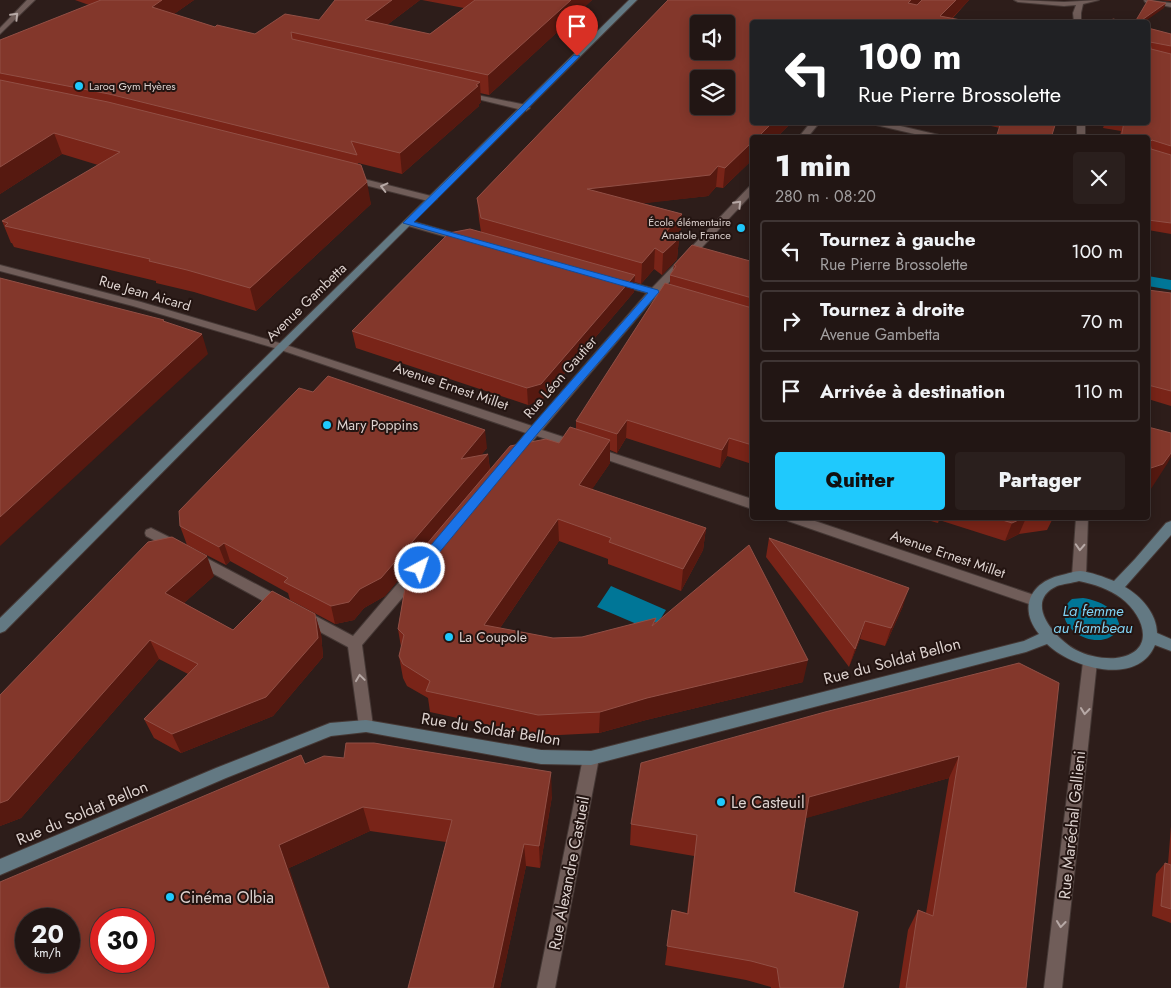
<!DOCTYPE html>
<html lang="fr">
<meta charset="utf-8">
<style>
body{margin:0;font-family:Jost,sans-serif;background:#2a1f1d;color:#f1f3f6;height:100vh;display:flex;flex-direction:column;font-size:19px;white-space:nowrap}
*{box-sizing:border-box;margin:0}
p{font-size:16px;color:#a29fa0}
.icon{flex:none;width:28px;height:28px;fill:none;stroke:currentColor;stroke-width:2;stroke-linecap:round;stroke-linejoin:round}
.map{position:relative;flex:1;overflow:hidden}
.panel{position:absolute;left:750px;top:135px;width:400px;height:385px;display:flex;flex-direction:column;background:#221614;border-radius:5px;box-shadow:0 2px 12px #0003,0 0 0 1px #3f3534}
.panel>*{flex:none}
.hud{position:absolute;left:750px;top:20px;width:400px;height:105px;border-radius:5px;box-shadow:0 2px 12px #0003,0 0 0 1px #3f3534;background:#202124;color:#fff;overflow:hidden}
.fabs{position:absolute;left:690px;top:15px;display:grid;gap:10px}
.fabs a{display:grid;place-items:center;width:45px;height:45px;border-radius:5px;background:#221614;box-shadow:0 2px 12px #0003,0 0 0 1px #3f3534;font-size:25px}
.speed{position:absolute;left:15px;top:908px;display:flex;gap:10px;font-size:25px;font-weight:700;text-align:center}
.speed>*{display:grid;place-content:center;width:65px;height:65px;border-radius:50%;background:#221614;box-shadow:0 2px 12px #0003,0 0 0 1px #3f3534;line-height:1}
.speed small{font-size:12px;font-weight:400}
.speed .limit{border:8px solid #d22;background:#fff;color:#111}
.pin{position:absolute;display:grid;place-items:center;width:42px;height:42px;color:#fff;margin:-51px -21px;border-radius:50% 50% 50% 0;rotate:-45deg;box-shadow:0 0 5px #0007}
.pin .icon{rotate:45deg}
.me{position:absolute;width:55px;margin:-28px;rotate:40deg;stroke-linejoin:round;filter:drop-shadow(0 0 4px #0008)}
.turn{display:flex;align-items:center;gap:18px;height:105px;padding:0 25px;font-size:22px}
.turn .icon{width:65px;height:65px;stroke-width:2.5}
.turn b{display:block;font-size:35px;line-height:42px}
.round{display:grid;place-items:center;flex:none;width:52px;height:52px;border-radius:5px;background:#2a1f1d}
.head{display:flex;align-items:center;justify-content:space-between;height:85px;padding:0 25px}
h1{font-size:30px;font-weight:800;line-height:38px}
.action{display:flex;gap:10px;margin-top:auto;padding:10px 25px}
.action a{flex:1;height:58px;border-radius:5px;background:#1fc9fd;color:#111;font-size:20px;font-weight:800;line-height:58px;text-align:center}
.action a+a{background:#2a1f1d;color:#f1f3f6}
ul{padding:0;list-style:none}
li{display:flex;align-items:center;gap:15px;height:62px;margin:0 10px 8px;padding:0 15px;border:2px solid #3f3534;border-radius:5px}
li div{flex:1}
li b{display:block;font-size:19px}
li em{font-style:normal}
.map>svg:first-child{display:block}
.water{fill:#007697}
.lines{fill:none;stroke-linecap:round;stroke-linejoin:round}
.street-casing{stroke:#453835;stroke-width:2}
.secondary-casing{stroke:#453835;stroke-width:2}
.street{fill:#705d59;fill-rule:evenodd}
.secondary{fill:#637983;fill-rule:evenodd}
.wall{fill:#792418;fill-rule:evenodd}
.shaded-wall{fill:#561910}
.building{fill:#83372b;stroke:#914f45;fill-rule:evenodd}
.oneway{stroke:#b7a9a6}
.route{fill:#1a73e8;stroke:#114b97}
.poi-dot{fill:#1fc9fd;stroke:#231411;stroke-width:2}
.labels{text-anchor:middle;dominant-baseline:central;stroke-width:4;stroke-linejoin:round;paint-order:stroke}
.far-poi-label{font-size:11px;fill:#ddd2cf;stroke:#231411;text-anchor:start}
.street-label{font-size:14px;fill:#ddd2cf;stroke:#231411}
.poi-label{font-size:14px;fill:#ddd2cf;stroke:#231411;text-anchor:start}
.water-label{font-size:15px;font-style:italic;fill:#7fd2f3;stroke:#231411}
.near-street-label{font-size:16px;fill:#ddd2cf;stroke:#231411}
.near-poi-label{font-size:16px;fill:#ddd2cf;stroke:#231411;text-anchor:start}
</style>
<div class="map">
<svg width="1171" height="988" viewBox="0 0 1171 988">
<rect width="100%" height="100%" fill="#2d1d1a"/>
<path class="water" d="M1148,276L1171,280V290L1148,286Z
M611,586L666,610L653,631L597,607Z
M1083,598C1101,601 1116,608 1120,627C1102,660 1043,623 1072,599Z"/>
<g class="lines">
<g class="street-casing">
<path id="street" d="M27,0H35L0,34V28Z
M1014,0L1064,2L1099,0L1083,4L1081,13V22H1074L1073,13L1076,5L1064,6L1018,2Z
M1144,0L1171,3V7L1145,2Z
M462,92L526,105L530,108L526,111L465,96H462Z
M811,122H820L807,138H798Z
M863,122H883L952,138H932Z
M1077,122H1085V138H1077Z
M352,176L435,197L437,199L432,202L349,181V177Z
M752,186V194L661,291L666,294L665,296H656L649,304L542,430L752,499V509L537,436L518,458H510L508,455L510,452L526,433L278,349L133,306L0,271V265L141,302L286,345L532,426L647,293L614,284V280L618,279L652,288L749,187Z
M408,220L467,237L469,239L464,242L405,225V221Z
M787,518H806L1040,597L1042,601L1040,605L1035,606L788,521Z
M1076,518H1088L1086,576L1084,580L1079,581L1074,580L1072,576Z
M151,528L181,543L183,546L181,549H171L146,536L145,533L146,530Z
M195,552L286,600L288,604L286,608L281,609L276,608L190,561L188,557L190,553Z
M416,567L421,568L423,572L421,576L362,645L373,726L371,731L366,732L361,731L359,726L348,647L298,620L296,616L298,612L303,611L308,612L353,636L411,568Z
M1090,656L1095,658L1097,662L1062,988H1044L1083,662L1085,658Z
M591,751L596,753L599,758L555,988H537L583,758L586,753Z"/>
</g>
<g class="secondary-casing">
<path id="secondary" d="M629,0H637L247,387L5,631L0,633V618Z
M1171,521V535L1125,587C1141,596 1157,614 1157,633L1171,639V651L1155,645C1138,687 1071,668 1047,644L1026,652L591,765L541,764L366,732L331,736L226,778L0,875V859L216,768L330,723L366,720L541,750L591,751L1024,641L1039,634C1018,608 1030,582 1062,575C1067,574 1074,571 1080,571C1091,572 1104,577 1114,581L1135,559L1166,523ZM1079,581C1094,584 1109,589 1121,598C1145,616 1157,653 1116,658C1103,659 1087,656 1076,650C1056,639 1022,602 1057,586C1063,584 1072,583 1079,581Z"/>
</g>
<use href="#street" class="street"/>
<use href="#secondary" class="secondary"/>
</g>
<path class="wall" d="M75,0H194L174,14L215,27L255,34L319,20L420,0L387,25L430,34L464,8L422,0H592L489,95L480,93L481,102L479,104V106L402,174L358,163L371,204L256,311L194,292L156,283V281L14,247L12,243H11L2,221L98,165L62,154L0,194V40L89,5Z
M668,0H969L952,19L971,22H752V122H792L776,138H752V160L723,188L716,187L708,196L642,203L682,214L680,236L679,238L677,259L662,275L654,269L641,284L635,282L634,292L541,401L528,405L356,348L352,331L449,233L470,229L481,232L479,219L477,198ZM699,24H726V51H699ZM699,79H726V106H699Z
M1160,0H1171V1Z
M1148,28L1171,34V234L1148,230V138H1119L1121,131L1103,128L1105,122H1148Z
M929,122H947L946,126Z
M973,122H1056L1000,128Z
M752,258V464L727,456L720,468L626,438L617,453L610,450V463L592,489L706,528L703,550L681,591L608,564V559L559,541L500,628L553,638L582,637L656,622L803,682L646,720L599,733L540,736L430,712L428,698L407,686L403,678L399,656L401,647L398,629L408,568L385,596L364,608L354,620L335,624L290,600L288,593L230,561L226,565L187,545L180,526L487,448L481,455L488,454L490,470L559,443L576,429V421L670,285V275L673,270L674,265L750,261Z
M1148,290L1171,296V406L1148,399Z
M920,518H1053L1047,530L1019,534L1005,541L939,520L938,523Z
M769,538L903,606L885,646L860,639L849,667L766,557Z
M214,576L184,603L233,630L315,614L321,634L323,657L273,716L181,753L154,738L144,719L188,674L159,659L21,818L0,826V695Z
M1019,663L1026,988H899L908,930L918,910L926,913L949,778L805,818L794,892L843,988H771V987L746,980L665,965L672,910L687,913L694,856L630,845L631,824Z
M305,764L552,796L540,868L526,866L500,988H408L446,842L370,831L289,868L0,988Z
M1171,826V923L1152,916L1156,874L1165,863L1168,864Z"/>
<path class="shaded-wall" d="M162,0H194L157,26L152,7Z
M392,0H420L367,40L365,20Z
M571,0H592L489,95L488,75Z
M911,0H923L904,22L908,3Z
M956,0H969L948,22L940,16Z
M1166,3L1164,8L1144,22H1139Z
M480,82L481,102L479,104V106L402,174L400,153Z
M773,122H792L776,138H757Z
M54,133L62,154L0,194V167Z
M752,142V160L723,188L725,168Z
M718,166L716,187L708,196L587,210V189Z
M367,182L371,204L256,311L250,288Z
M682,214L680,236L678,238H679L677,259L662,275L664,234Z
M655,248L654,269L641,284L642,263Z
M635,275L634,292L541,401L528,405L527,388Z
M202,334L208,354L0,546V517Z
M627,420L626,438L617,453V434Z
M485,430L487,448L463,478L461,459Z
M729,438L727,456L720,468L722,450Z
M610,440V463L580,507L579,485Z
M1171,453V457L1167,464L1149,492H1148V469Z
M488,454L490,472L385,596L364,608L354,620L335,624L331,606Z
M1023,518H1026L1019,534L1005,541L1012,523Z
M558,519L559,541L487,647L484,625Z
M706,528L703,550L681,591L683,569Z
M224,543L230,561L226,565L219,547Z
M207,556L214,576L173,613L165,593Z
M909,588L903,606L885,646L891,628Z
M315,614L321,634L323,657L273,716L181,753L172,734Z
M865,621L860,639L849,667L855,649Z
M150,640L159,659L21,818L0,826V803Z
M808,660L803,682L646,720L599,733L600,712L647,698Z
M959,756L949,778L803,819L809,797Z
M551,772L552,796L540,868L539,846Z
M363,807L370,831L289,868L330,988H329L279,845Z
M524,844L526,866L500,988H493Z"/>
<path class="building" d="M101,0H162L152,7L215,27L217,25L255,34L285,14L319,20L335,0H392L365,20L430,34L475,0H571L488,75L291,32L292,39L480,82L476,85L478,86L400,153L351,141L357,155L109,94L0,73V40Z
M668,0H911L908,3L917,5L922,0H956L940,16L971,22H752V122H773L757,138H752V142L725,168L718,166L710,175L587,189L682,214L664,234L679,238L663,253L655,248L642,263L481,218L477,198ZM699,24H726V51H699ZM699,79H726V106H699Z
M1148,0L1166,3L1139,22H1135Z
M1113,19L1126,22H1109Z
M1148,28L1171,34V46L1150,42L1151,49L1171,54V146L1152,140L1150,142L1151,149L1171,155V223L1148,220V138H1121L1124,122H1148Z
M0,80L108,102L361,165L367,182L250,288L187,270L149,261L150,259L5,226L8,223L2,221L120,152L54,133L0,167Z
M1001,122H1056L1051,138H996Z
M470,229L635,275L541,384L527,388L352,331L449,233Z
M692,245L750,261L752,258V298L670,275L676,266L674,265Z
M0,278L164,320L163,321L202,334L0,517Z
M665,283L752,308V445L729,438L722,450L627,420L617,434L576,421Z
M1148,290L1171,293V391L1148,385Z
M328,376L485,430L461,459L488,454L381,578L360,589L349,602L331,606L284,582L288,578L224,543L219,547L180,526L179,511L299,388L313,392Z
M570,427L610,440L579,485L706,528L683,569L609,542L611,538L558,519L484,625L553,638L582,637L656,618L652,626L749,545L808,660L647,698L600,712L538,715L426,691L430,681L403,664L399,656L404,635L398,629L409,565L510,446L546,439L559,443Z
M1148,427L1171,433V453L1163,464L1148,469Z
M996,518H1023L1012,523Z
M172,537L207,556L165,593L233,630L272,591L315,614L318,638L266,697L172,734L144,719L198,664L150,640L8,800L0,803V695L148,542Z
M769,538L909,588L891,628L865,621L855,649Z
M1019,663L1059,683L1026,988H906L918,910L933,916L959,756L809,797L794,892L858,912L843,988H780L777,968L751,961L667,946L672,910L688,914L697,835L631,824L641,763L825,712Z
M346,743H374L551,772L539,846L524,844L493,988H408L452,820L363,807L279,845L329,988H0V882L301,755L305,764L324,756L344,758ZM26,919H69V961H26ZM101,919H144V961H101Z
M1165,863L1171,865V909L1161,906Z"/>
<defs><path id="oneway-chevron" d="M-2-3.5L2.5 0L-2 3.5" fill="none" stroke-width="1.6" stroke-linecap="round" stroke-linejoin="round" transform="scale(1.25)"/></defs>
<g class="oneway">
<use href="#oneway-chevron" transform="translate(15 16) rotate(-46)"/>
<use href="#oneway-chevron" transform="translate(384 187) rotate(-166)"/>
<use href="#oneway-chevron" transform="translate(738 204) rotate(-46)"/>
<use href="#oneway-chevron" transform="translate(1080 547) rotate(93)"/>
<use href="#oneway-chevron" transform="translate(360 678) rotate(-98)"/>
<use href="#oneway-chevron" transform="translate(1085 711) rotate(96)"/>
<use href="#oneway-chevron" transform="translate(1061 924) rotate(96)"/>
</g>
<path class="route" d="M574,55L580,56L414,222L658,290L659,292L538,433L424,571H415L414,568L415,564L530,428L648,293L403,223Z"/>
<g class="poi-dot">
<circle cx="79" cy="86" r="5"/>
<circle cx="741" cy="228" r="5"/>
<circle cx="327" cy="425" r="5"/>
<circle cx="449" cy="637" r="5"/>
<circle cx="721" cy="802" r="5"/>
<circle cx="170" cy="897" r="5"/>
</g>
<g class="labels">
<g class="far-poi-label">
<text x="89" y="86">Laroq Gym Hyères</text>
<text x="731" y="222" text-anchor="end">École élémentaire<tspan x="731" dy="13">Anatole France</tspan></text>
</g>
<g class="street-label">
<text transform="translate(145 293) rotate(16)">Rue Jean Aicard</text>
<text transform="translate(306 302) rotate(-44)">Avenue Gambetta</text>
<text transform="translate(560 377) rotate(-49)">Rue Léon Gautier</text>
<text transform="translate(451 386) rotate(19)">Avenue Ernest Millet</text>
<text transform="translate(948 554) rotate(19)">Avenue Ernest Millet</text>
</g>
<g class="poi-label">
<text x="337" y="425">Mary Poppins</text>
<text x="459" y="637">La Coupole</text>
</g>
<g class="water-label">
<text x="1093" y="611">La femme<tspan x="1093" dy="17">au flambeau</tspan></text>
</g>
<g class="near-street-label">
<text transform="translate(892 661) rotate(-15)">Rue du Soldat Bellon</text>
<text transform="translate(491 729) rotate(9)">Rue du Soldat Bellon</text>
<text transform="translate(82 813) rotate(-23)">Rue du Soldat Bellon</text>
<text transform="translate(1072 825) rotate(-84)">Rue Maréchal Gallieni</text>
<text transform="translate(569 873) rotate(-79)">Rue Alexandre Castueil</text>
</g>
<g class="near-poi-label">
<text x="731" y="802">Le Casteuil</text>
<text x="180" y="897">Cinéma Olbia</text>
</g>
</g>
</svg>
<div class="fabs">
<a><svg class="icon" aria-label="sound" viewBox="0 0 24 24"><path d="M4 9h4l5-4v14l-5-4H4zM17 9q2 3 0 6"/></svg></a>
<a><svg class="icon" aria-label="layers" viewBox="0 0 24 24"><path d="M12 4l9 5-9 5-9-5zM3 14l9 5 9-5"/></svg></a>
</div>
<div class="speed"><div>20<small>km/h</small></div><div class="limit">30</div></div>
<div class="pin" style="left:577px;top:56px;background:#d93025"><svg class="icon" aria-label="arrive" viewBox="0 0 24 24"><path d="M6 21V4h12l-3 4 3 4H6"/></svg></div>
<svg class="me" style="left:420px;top:568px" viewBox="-20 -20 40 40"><circle r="17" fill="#1a73e8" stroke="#fff" stroke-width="3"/><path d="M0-11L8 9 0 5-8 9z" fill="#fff"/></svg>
<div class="hud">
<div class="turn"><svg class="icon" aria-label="left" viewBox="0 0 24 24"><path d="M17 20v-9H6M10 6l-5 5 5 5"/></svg><div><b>100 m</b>Rue Pierre Brossolette</div></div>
</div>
<section class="panel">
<div class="head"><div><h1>1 min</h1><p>280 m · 08:20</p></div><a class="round"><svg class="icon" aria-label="close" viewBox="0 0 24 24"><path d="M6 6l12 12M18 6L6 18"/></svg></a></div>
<ul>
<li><svg class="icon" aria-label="left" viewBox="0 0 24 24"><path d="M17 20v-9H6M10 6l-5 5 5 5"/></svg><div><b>Tournez à gauche</b><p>Rue Pierre Brossolette</p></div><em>100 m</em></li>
<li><svg class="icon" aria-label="right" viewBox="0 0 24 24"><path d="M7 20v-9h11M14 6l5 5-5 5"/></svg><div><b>Tournez à droite</b><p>Avenue Gambetta</p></div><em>70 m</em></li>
<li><svg class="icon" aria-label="arrive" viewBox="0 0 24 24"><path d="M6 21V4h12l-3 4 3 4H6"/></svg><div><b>Arrivée à destination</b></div><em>110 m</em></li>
</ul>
<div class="action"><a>Quitter</a><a>Partager</a></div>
</section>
</div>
